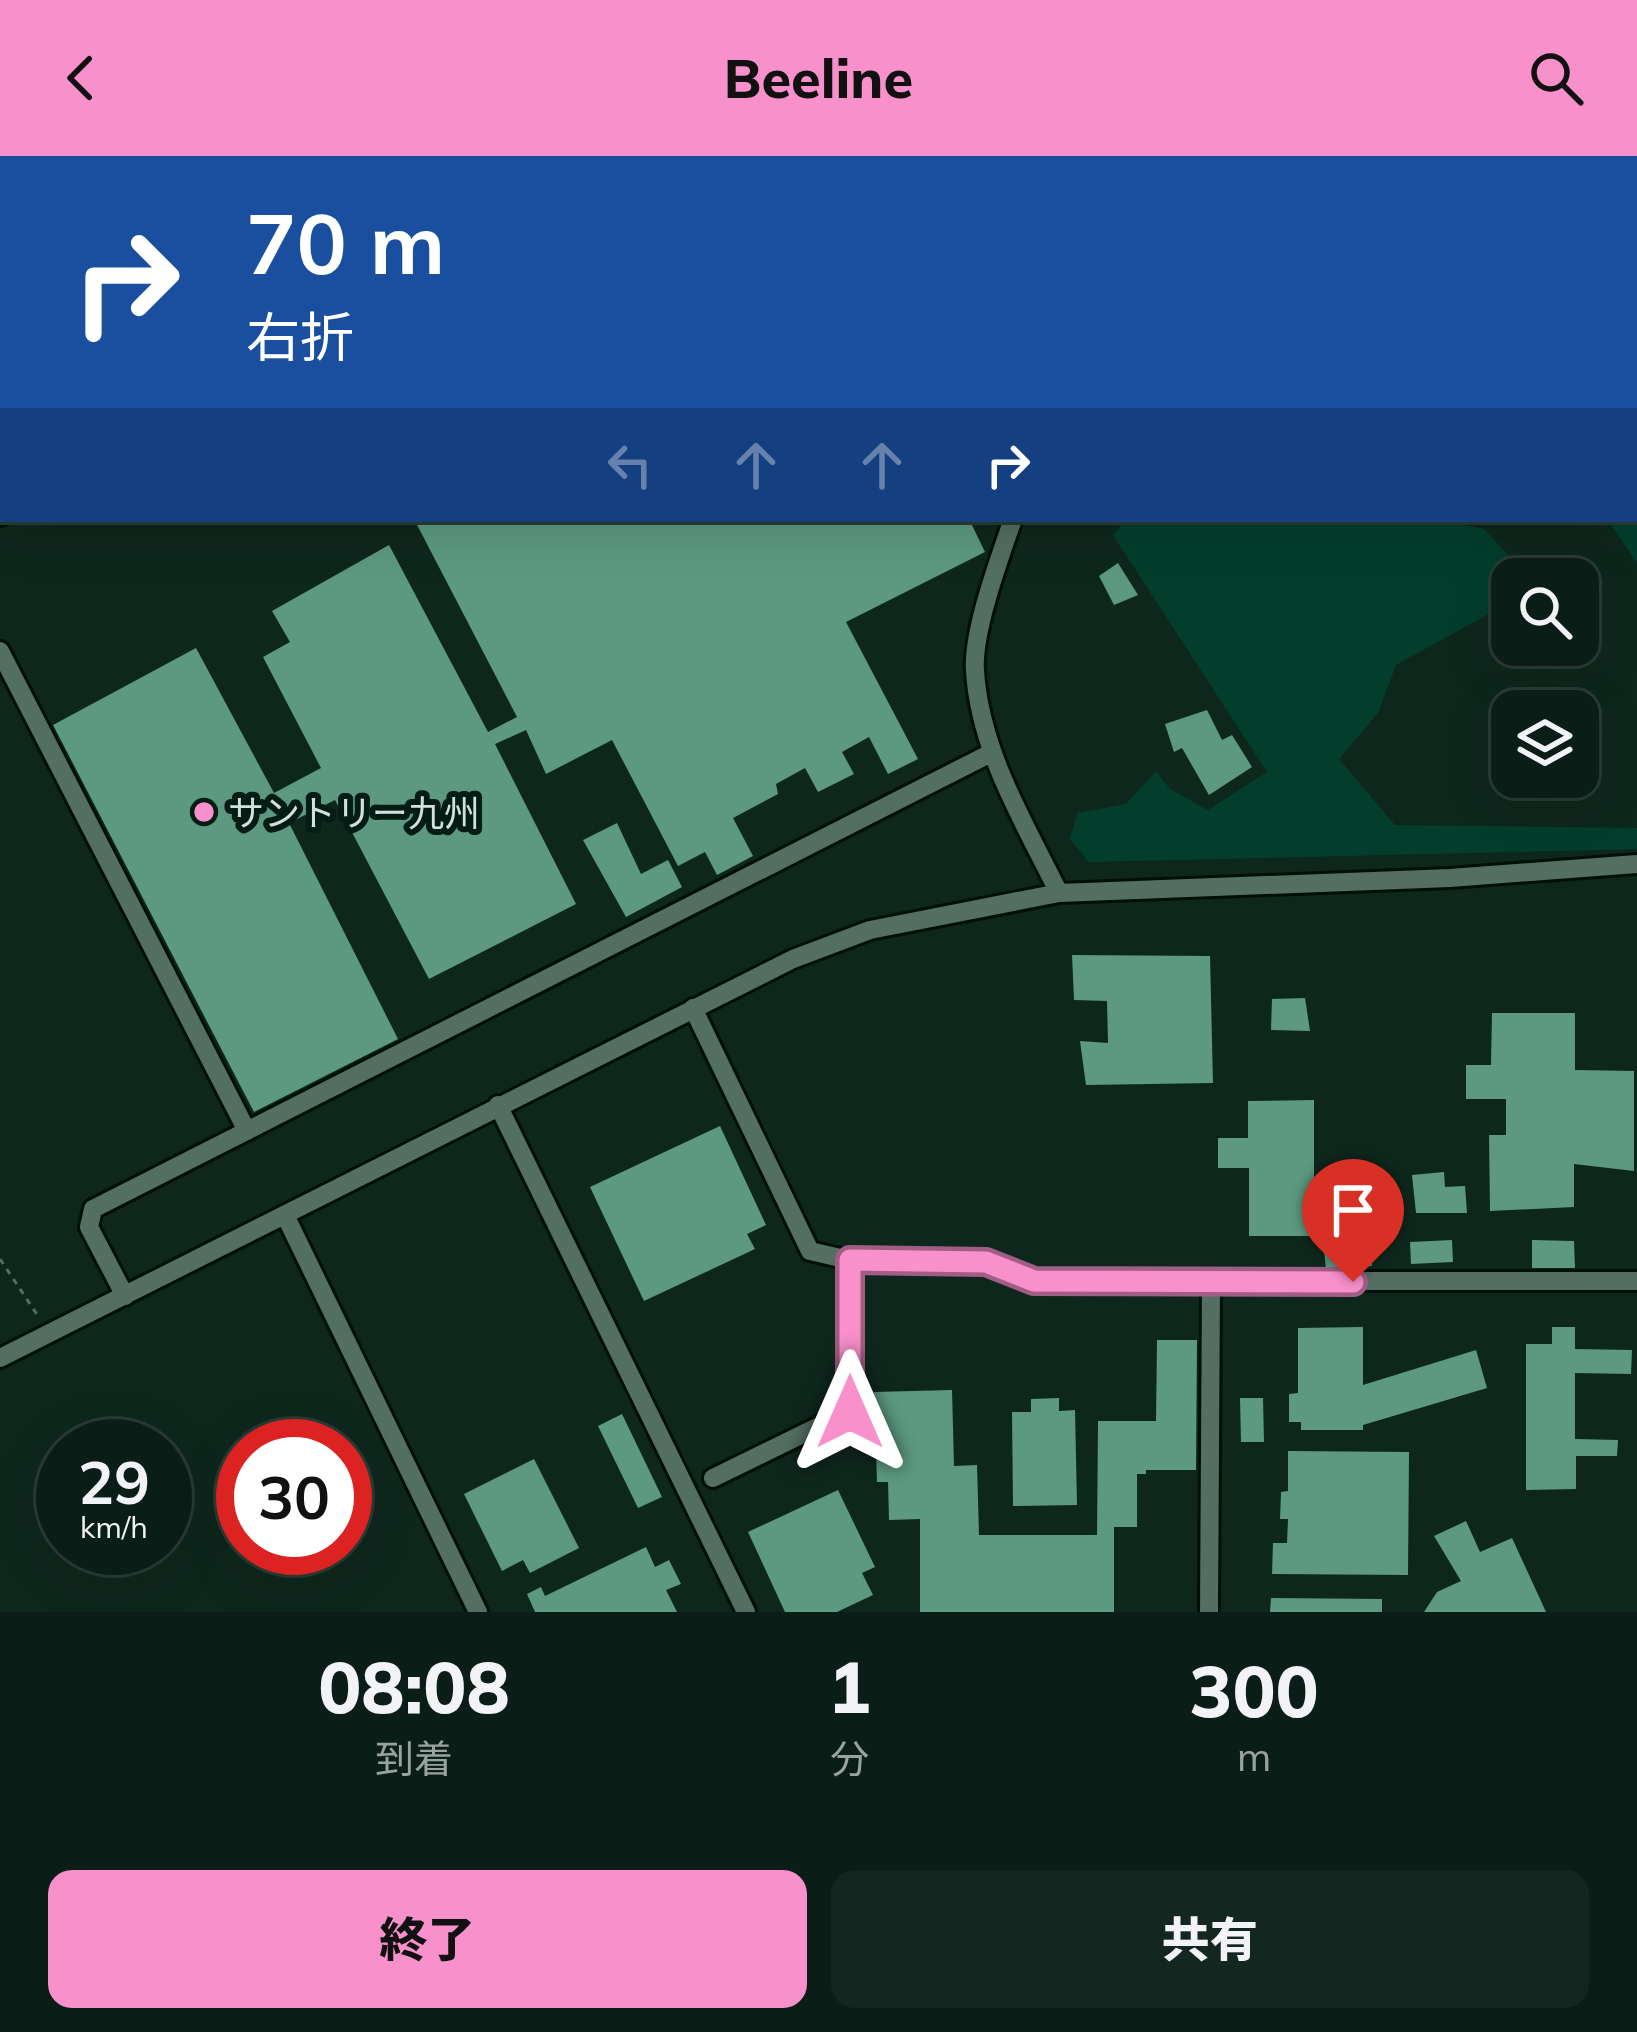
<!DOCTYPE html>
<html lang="ja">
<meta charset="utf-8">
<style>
body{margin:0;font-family:Mulish,"Noto Sans JP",sans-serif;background:#13261f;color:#f1f3f6;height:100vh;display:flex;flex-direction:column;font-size:45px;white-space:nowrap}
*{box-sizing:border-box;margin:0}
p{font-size:39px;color:#99a2a1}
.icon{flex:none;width:66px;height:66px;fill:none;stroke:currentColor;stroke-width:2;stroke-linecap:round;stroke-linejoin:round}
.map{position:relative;height:1456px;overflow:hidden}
.side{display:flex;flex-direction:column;background:#0a1d16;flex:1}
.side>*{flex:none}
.guide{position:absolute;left:0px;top:0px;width:1638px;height:366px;box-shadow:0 12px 48px #0002,0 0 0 3px #2a3b35;background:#1a4fa0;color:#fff;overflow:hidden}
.tools{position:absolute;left:1491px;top:402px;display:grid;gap:24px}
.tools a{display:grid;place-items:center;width:108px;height:108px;border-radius:24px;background:#0a1d16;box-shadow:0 12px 48px #0002,0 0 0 3px #2a3b35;font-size:60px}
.speed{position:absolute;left:36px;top:1263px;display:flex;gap:24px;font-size:60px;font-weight:700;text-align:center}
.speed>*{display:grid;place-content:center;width:156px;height:156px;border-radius:50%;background:#0a1d16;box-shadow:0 12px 48px #0002,0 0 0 3px #2a3b35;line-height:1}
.speed small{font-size:30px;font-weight:400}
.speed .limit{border:18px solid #d22;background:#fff;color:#111}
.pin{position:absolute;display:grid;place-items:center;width:102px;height:102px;color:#fff;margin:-123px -51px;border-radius:50% 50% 50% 0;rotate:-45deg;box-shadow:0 0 12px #0007}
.pin .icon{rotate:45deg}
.me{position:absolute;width:132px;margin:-66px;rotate:0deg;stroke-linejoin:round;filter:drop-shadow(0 0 9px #0008)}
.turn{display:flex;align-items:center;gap:42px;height:252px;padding:0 48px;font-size:54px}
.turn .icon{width:156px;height:156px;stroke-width:2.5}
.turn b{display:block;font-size:84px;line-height:102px}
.lanes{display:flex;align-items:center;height:114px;padding:0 48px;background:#0003;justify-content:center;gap:60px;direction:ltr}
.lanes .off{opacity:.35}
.eta{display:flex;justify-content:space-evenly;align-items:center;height:204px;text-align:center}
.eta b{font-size:72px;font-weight:800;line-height:84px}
.button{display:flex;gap:24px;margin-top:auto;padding:24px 48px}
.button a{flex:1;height:138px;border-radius:24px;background:#f890cb;color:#111;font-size:48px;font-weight:800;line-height:138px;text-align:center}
.button a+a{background:#13261f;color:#f1f3f6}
header{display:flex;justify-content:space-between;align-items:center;height:156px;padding:0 48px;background:#f890cb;color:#111;font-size:54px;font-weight:800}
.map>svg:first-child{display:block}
.green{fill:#033e2c}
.building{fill:#5c9980}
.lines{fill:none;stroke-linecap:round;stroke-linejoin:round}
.minor-casing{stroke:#000f07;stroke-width:24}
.path{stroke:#566c63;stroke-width:3;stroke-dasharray:6 6;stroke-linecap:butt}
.minor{stroke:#536e62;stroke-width:18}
.route-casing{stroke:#a15e84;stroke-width:30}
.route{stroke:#f890cb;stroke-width:21}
.poi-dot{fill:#f890cb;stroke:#041d14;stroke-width:4.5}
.labels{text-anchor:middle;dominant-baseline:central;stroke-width:12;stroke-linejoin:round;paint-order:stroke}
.poi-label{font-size:36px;fill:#d2e1da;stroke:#041d14;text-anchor:start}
</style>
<header><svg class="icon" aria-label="back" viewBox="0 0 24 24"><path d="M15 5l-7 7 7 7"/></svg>Beeline<svg class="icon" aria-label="search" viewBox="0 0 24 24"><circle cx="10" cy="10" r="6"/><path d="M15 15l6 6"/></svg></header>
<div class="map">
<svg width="1637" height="1456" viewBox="0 0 1637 1456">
<rect width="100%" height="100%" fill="#0e271d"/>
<path class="green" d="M1637,107V407L1607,363H1635Z
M1127,363H1434L1484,373L1531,423H1512V445L1396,509L1378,557L1339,603L1395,669L1637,672V693L1089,706L1070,683L1077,657L1126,648L1156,615L1170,633L1208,654L1267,616L1113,379Z"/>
<path class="building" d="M414,363H969L985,396L846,466L918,603L888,618L869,581L842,596L854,618L818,636L805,612L776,628L778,638L733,662L753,700L717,719L705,696L678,710L612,584L546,618L526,574L495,588L576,748L429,823L335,644L289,667L398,883L254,956L53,569L196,492L274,637L321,612L263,501L290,486L272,455L389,389L488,576L517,561Z
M1118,407L1138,439L1114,449L1099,420Z
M1207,554L1222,584L1232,579L1252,611L1209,639L1182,592L1174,596L1165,568Z
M617,667L641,718L668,704L682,731L626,761L583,684Z
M1072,799L1210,800L1213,927L1086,929L1080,885L1108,887L1107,845L1074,844Z
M1305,842L1310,875L1271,874L1272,843Z
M1492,857H1575V914L1634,915V1015L1574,1008V1051L1490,1055L1489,979H1506V943H1466V909H1491Z
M1314,944V1031L1386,1037L1389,1061L1315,1066V1080H1249V1012H1218V982H1248V945Z
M720,970L766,1069L747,1078L755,1093L644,1145L590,1031Z
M1444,1016L1445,1031L1465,1030L1467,1057H1416L1412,1019Z
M1452,1084L1453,1106L1411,1108L1410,1086Z
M1532,1084L1574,1085L1575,1112H1532Z
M1370,1088L1372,1110L1326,1112L1324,1095Z
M1363,1171V1229L1476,1194L1487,1232L1363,1269V1274H1301V1266H1289V1238L1298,1237V1172Z
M1552,1171H1575V1193L1632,1194L1631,1218L1575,1217V1283L1618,1284L1617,1300H1576V1333L1526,1334V1188H1552Z
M1157,1184H1197L1196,1314H1146V1318H1137V1371H1114V1456H920V1363L889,1364L888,1326H877L874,1236L952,1234L954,1310L977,1309L979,1379H1097L1098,1265H1156Z
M1059,1242V1255L1075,1254L1077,1349L1013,1350L1012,1256H1031V1243Z
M1240,1242H1263L1264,1286H1241Z
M622,1258L662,1341L638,1352L598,1270Z
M1288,1295L1409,1296L1408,1419L1272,1418L1273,1387H1287L1288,1363H1280L1281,1336L1288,1335Z
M534,1303L579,1392L530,1417L523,1404L502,1415L464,1338Z
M838,1334L875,1411L862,1417L873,1439L837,1456H785L748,1376Z
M1466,1365L1480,1396L1512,1382L1546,1456H1424L1437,1436L1461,1425L1434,1380Z
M646,1391L655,1411L669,1404L681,1428L666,1434L677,1456H535L527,1438L541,1431L545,1440Z
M1271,1442L1382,1443V1456H1270Z"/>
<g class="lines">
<g class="minor-casing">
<path id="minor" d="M0,257H3
M0,360L3,359
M1013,363C1000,401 972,476 975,515C980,595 1024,666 1059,737
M0,495L247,975
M693,852L810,1095L849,1104L986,1105L1034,1125H1637
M498,949L746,1456
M285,1059L478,1456
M125,1140L89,1071L93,1053L991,597
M0,1202L793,803L870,774L1059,737L1450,722L1637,708
M713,1322L850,1255L849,1104
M1209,1456L1211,1127"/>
</g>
<path class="path" d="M1548,3V0
M1635,13H1637
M0,1103L40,1163"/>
<use href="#minor" class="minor"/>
</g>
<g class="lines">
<g class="route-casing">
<path id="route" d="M850,1256V1104L986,1106L1034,1125L1353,1126"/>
</g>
<use href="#route" class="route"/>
</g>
<circle class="poi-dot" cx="204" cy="656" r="12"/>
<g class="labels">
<g class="poi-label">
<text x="228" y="656">サントリー九州</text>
</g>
</g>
</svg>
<div class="tools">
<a><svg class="icon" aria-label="search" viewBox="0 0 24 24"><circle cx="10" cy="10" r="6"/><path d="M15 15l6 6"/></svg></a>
<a><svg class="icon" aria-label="layers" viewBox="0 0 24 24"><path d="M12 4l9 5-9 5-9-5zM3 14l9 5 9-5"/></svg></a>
</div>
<div class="speed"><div>29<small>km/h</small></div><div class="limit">30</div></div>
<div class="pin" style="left:1353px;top:1126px;background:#d93025"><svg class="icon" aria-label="arrive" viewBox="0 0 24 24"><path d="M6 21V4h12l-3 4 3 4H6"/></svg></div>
<svg class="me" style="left:850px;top:1256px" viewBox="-20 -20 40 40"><path d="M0-17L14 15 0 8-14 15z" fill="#f890cb" stroke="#fff" stroke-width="4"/></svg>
<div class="guide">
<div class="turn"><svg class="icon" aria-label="right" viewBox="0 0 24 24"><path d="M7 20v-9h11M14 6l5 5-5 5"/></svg><div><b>70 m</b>右折</div></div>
<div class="lanes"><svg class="icon off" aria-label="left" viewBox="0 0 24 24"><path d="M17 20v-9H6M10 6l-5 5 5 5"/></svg><svg class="icon off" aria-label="ahead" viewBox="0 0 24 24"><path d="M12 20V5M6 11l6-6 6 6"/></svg><svg class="icon off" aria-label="ahead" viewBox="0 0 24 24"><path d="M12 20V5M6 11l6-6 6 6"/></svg><svg class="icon" aria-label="right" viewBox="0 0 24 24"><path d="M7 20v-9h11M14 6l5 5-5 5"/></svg></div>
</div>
</div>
<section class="side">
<div class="eta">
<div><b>08:08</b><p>到着</p></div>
<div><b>1</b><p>分</p></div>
<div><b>300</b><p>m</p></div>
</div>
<div class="button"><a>終了</a><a>共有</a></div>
</section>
